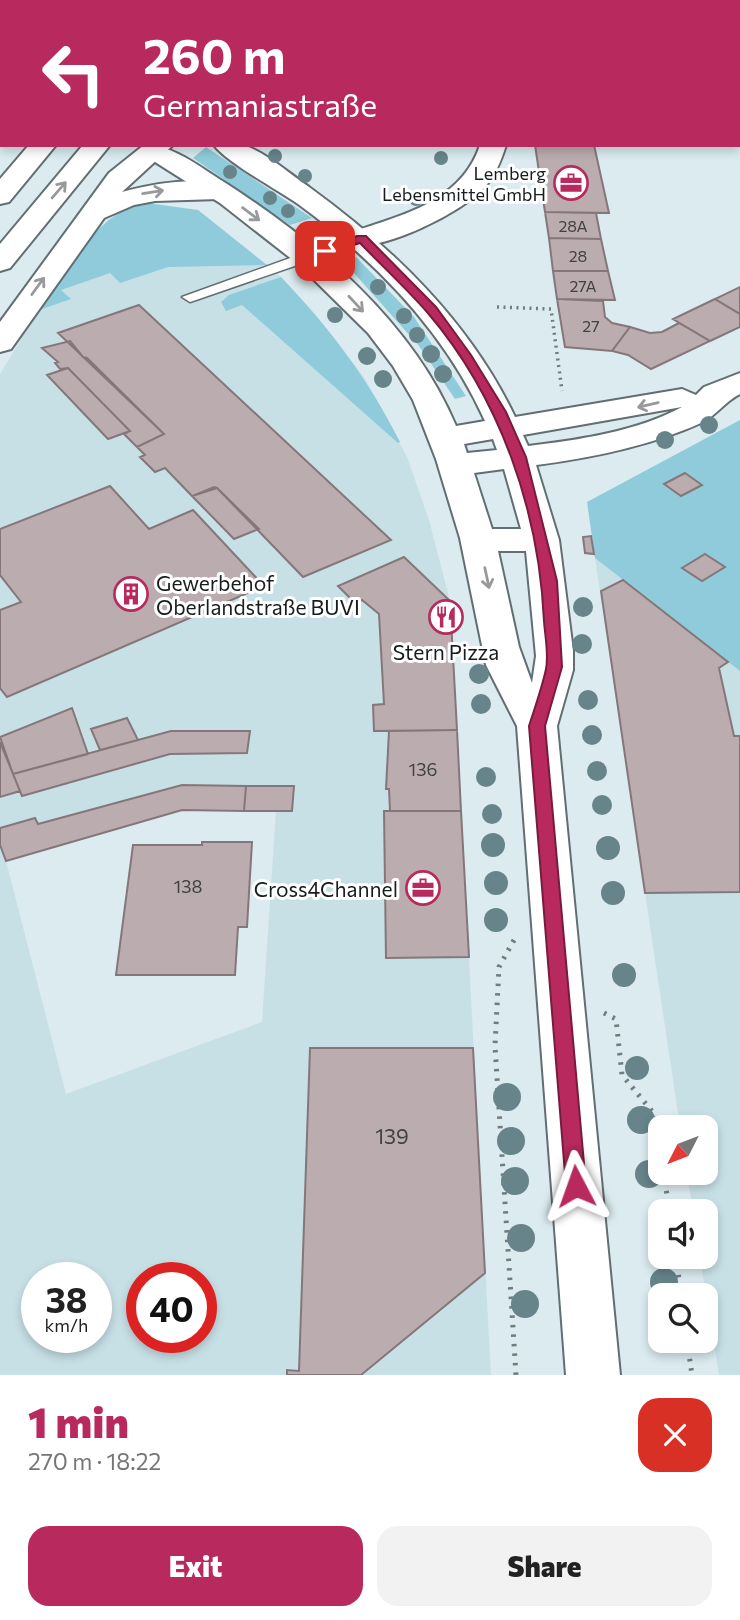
<!DOCTYPE html>
<meta charset="utf-8">
<style>
body{margin:0;font-family:Commissioner,sans-serif;background:#f2f2f2;color:#222;height:100vh;display:flex;flex-direction:column;font-size:26px;white-space:nowrap}
*{box-sizing:border-box;margin:0}
p{font-size:23px;color:#767676}
.icon{flex:none;width:38px;height:38px;fill:none;stroke:currentColor;stroke-width:2;stroke-linecap:round;stroke-linejoin:round}
.map{position:relative;height:1375px;overflow:hidden}
.drawer{display:flex;flex-direction:column;background:#fff;flex:1}
.drawer>*{flex:none}
.hud{position:absolute;left:0px;top:0px;width:740px;height:147px;box-shadow:0 4px 10px #0003;background:#b82a5d;color:#fff;overflow:hidden}
.needle{width:46px;rotate:228deg}
.buttons{position:absolute;left:648px;top:1115px;display:grid;gap:14px}
.buttons a{display:grid;place-items:center;width:70px;height:70px;border-radius:14px;background:#fff;box-shadow:0 4px 10px #0003;font-size:35px}
.speed{position:absolute;left:21px;top:1262px;display:flex;gap:14px;font-size:35px;font-weight:700;text-align:center}
.speed>*{display:grid;place-content:center;width:91px;height:91px;border-radius:50%;background:#fff;box-shadow:0 4px 10px #0003;line-height:1}
.speed small{font-size:18px;font-weight:400}
.speed .limit{border:10px solid #d22;background:#fff;color:#111}
.pin{position:absolute;display:grid;place-items:center;width:60px;height:60px;color:#fff;margin:-30px;border-radius:14px;box-shadow:0 4px 10px #0006}
.me{position:absolute;width:77px;margin:-38px;rotate:356deg;stroke-linejoin:round;filter:drop-shadow(0 0 5px #0008)}
.turn{display:flex;align-items:center;gap:24px;height:147px;padding:0 28px;font-size:32px}
.turn .icon{width:91px;height:91px;stroke-width:2.5}
.turn b{display:block;font-size:49px;line-height:60px}
.round{display:grid;place-items:center;flex:none;width:74px;height:74px;border-radius:21px;background:#f2f2f2}
.head{display:flex;align-items:center;justify-content:space-between;height:119px;padding:0 28px}
h1{font-size:42px;font-weight:800;line-height:52px;color:#b82a5d}
.button{display:flex;gap:14px;margin-top:auto;padding:14px 28px}
.button a{flex:1;height:80px;border-radius:21px;background:#b82a5d;color:#fff;font-size:28px;font-weight:800;line-height:80px;text-align:center}
.button a+a{background:#f2f2f2;color:#222}
.map>svg:first-child{display:block}
.built{fill:#c7e0e6;fill-rule:evenodd}
.green{fill:#8fcbda}
.building{fill:#bbacaf;stroke:#857779;stroke-width:2}
.lines{fill:none;stroke-linecap:round;stroke-linejoin:round}
.service-casing{stroke:#616e72;stroke-width:3}
.minor-casing{stroke:#616e72;stroke-width:4}
.tertiary-casing{stroke:#616e72;stroke-width:4}
.motorway-casing{stroke:#616e72;stroke-width:4}
.path-far1{stroke:#727c7f;stroke-width:3.5;stroke-dasharray:2 4.5;stroke-linecap:butt}
.path{stroke:#727c7f;stroke-width:5;stroke-dasharray:2.5 7;stroke-linecap:butt}
.service{fill:#fff;fill-rule:evenodd}
.minor{fill:#fff;fill-rule:evenodd}
.tertiary{fill:#fff;fill-rule:evenodd}
.motorway{fill:#fff;fill-rule:evenodd}
.tree{fill:#66848a}
.oneway{stroke:#97999a}
.route{fill:#b82a5d;stroke:#781b3c;stroke-width:2}
.labels{text-anchor:middle;dominant-baseline:central;stroke-width:6;stroke-linejoin:round;paint-order:stroke}
.far-number-label{font-size:16px;fill:#404142}
.far-poi-label{font-size:18px;fill:#171d1e;stroke:#fff;text-anchor:end}
.number-label{font-size:18px;fill:#404142}
.poi-label{font-size:21px;fill:#171d1e;stroke:#fff;text-anchor:start}
.near-number-label{font-size:21px;fill:#404142}
</style>
<div class="map">
<svg width="740" height="1375" viewBox="0 0 740 1375">
<rect width="100%" height="100%" fill="#dbebef"/>
<path class="built" d="M198,210L281,277L315,314L364,377L407,457L429,520L450,601L491,1375H0V374L51,290L109,219ZM182,810L276,811L262,1022L66,1094L6,861ZM37,1278H96V1337H37ZM142,1278H201V1337H142Z
M595,558L740,671V1375H719L700,1257L705,1256V1211H693L687,1173L705,1172V1127H680Z"/>
<path class="green" d="M206,147L312,218L290,225L193,158Z
M140,202L198,210L267,265L168,267L120,283L110,273L61,290L71,299L39,310C66,269 92,221 140,202Z
M356,257L414,317L466,396L455,399L419,346L353,272L350,259Z
M281,277C329,327 369,380 400,442L398,443L242,305L226,311L221,302L229,295Z
M740,420V671L595,558L587,502Z"/>
<path class="building" d="M535,145H594L609,213L545,212Z
M545,212L596,213L601,239L549,238Z
M549,238L601,239L608,271H553Z
M553,271H608L615,300L557,299Z
M740,287V314L715,299Z
M557,299L603,301L605,317L612,323L630,327L612,351L565,347Z
M715,299L740,314V327L710,341L673,319Z
M139,305L391,540L303,577L217,488L192,496L165,468L155,472L140,457L145,455L137,447L164,434L58,333Z
M679,323L710,341L651,369L628,355L612,351L630,327L650,333L662,332Z
M70,341L83,357L87,358L164,434L137,447L124,434L130,431L68,368L60,369L55,363L58,362L42,348Z
M68,368L130,431L108,439L47,375Z
M685,473L702,485L681,496L664,484Z
M110,486L149,529L193,510L264,586L7,697L0,688V610L21,602L0,575V529Z
M214,487L217,488L259,529L234,539L192,496Z
M591,536L594,554L585,553L583,537Z
M705,554L725,567L702,581L682,568Z
M404,557L450,601L457,730L374,731L373,705L384,704L379,614L362,600L355,603L338,586Z
M623,580L728,662L719,668L734,736H740V892L645,893L601,591Z
M72,708L88,754L13,774L0,737Z
M127,718L138,740L100,750L91,729Z
M457,730L461,811H390L389,789H386L389,731Z
M171,731H250L247,753L170,754L22,796L13,774Z
M0,742L20,791L0,797Z
M182,785L246,786L244,811L182,810L6,861L0,845V828L35,818L38,824Z
M246,786H294L292,811H244Z
M384,811H461L469,957L386,958Z
M202,842H252L247,927H238L235,975H116L133,845H202Z
M310,1048H473L485,1273L361,1375H287V1370L299,1371Z"/>
<g class="lines">
<g class="service-casing">
<path id="service" d="M307,252L312,254V260L196,300L190,302L182,297Z"/>
</g>
<g class="minor-casing">
<path id="minor" d="M469,0H497L468,2Z
M480,145H506C501,161 495,176 484,188C462,212 383,252 352,244L348,238L352,232C403,215 462,201 480,145Z"/>
</g>
<g class="tertiary-casing">
<path id="tertiary" d="M0,33L2,34V48L0,47Z
M0,70H2V85H0Z
M143,145C174,145 198,166 224,182C317,242 412,321 456,426L485,421C445,332 376,261 298,204C278,190 226,162 214,145C224,145 238,143 246,146C268,154 290,174 309,187C393,248 470,322 515,417L682,389L696,395L704,387L740,373V394C725,401 715,417 701,423C650,446 591,458 536,465L559,540L573,651V670L557,726L620,1375H566L517,726L486,665L460,538L436,459L413,400L393,366L368,333L298,264L220,203L144,155L140,150ZM682,407C638,431 579,440 528,446L523,435ZM493,439L497,450L467,453L464,444ZM504,469L521,529H492L474,473ZM498,551H526L536,656L532,683L519,647Z"/>
</g>
<g class="motorway-casing">
<path id="motorway" d="M87,0H110L86,2Z
M148,0H170L147,2Z
M193,0H215L192,2Z
M260,0H282L259,2Z
M0,86H2L0,102Z
M29,145H56L9,202L0,204V179Z
M83,145H110L10,268L0,271V244Z
M144,145H173L122,192C155,183 195,177 228,185L232,191L228,197L219,199L155,201L134,205L104,218L11,349L0,352V322L109,173Z"/>
</g>
<path class="path-far1" d="M497,307L551,309L562,391"/>
<path class="path" d="M514,940L499,967L495,1046L516,1375
M604,1013L616,1019L622,1075L656,1116L660,1142
M664,1172L669,1211
M676,1256L681,1295
M687,1340L692,1375"/>
<use href="#service" class="service"/>
<use href="#minor" class="minor"/>
<use href="#tertiary" class="tertiary"/>
<use href="#motorway" class="motorway"/>
</g>
<g class="tree">
<circle cx="275" cy="156" r="7"/>
<circle cx="441" cy="158" r="7"/>
<circle cx="230" cy="172" r="7"/>
<circle cx="305" cy="176" r="7"/>
<circle cx="270" cy="198" r="7"/>
<circle cx="416" cy="199" r="7"/>
<circle cx="288" cy="211" r="7"/>
<circle cx="378" cy="287" r="8"/>
<circle cx="335" cy="315" r="8"/>
<circle cx="404" cy="316" r="8"/>
<circle cx="417" cy="335" r="8"/>
<circle cx="431" cy="354" r="9"/>
<circle cx="367" cy="356" r="9"/>
<circle cx="443" cy="374" r="9"/>
<circle cx="383" cy="379" r="9"/>
<circle cx="709" cy="425" r="9"/>
<circle cx="665" cy="440" r="9"/>
<circle cx="583" cy="607" r="10"/>
<circle cx="582" cy="644" r="10"/>
<circle cx="479" cy="674" r="10"/>
<circle cx="588" cy="700" r="10"/>
<circle cx="481" cy="704" r="10"/>
<circle cx="592" cy="735" r="10"/>
<circle cx="597" cy="771" r="10"/>
<circle cx="486" cy="777" r="10"/>
<circle cx="602" cy="805" r="10"/>
<circle cx="492" cy="814" r="10"/>
<circle cx="493" cy="845" r="12"/>
<circle cx="608" cy="848" r="12"/>
<circle cx="496" cy="883" r="12"/>
<circle cx="613" cy="893" r="12"/>
<circle cx="496" cy="920" r="12"/>
<circle cx="624" cy="975" r="12"/>
<circle cx="637" cy="1068" r="12"/>
<circle cx="507" cy="1097" r="14"/>
<circle cx="641" cy="1120" r="14"/>
<circle cx="511" cy="1141" r="14"/>
<circle cx="649" cy="1174" r="14"/>
<circle cx="515" cy="1181" r="14"/>
<circle cx="521" cy="1238" r="14"/>
<circle cx="664" cy="1282" r="14"/>
<circle cx="525" cy="1304" r="14"/>
</g>
<defs><path id="oneway-shaft" d="M-6 0H5M1.5-3L5.5 0L1.5 3" fill="none" stroke-width="1.6" stroke-linecap="round" stroke-linejoin="round" transform="scale(1.75)"/></defs>
<g class="oneway">
<use href="#oneway-shaft" transform="translate(59 190) rotate(-49)"/>
<use href="#oneway-shaft" transform="translate(153 192) rotate(-9)"/>
<use href="#oneway-shaft" transform="translate(251 214) rotate(37)"/>
<use href="#oneway-shaft" transform="translate(38 286) rotate(-54)"/>
<use href="#oneway-shaft" transform="translate(356 304) rotate(47)"/>
<use href="#oneway-shaft" transform="translate(648 405) rotate(167)"/>
<use href="#oneway-shaft" transform="translate(487 578) rotate(78)"/>
</g>
<path class="route" d="M357,236H366L436,307L471,355L506,412L526,457L557,581L562,667L545,726L586,1186L583,1193L576,1196L569,1193L566,1186L529,726C535,707 542,688 546,669C549,655 545,636 544,621C539,510 500,397 427,312C406,288 382,266 360,243L325,254L320,251Z"/>
<defs>
<g id="office-ring" transform="scale(1.75)"><circle r="9.5" fill="#fff" stroke="#b82a5d" stroke-width="1.5"/><path d="M-6-3h4V-5.5h4V-3h4V5H-6ZM-1-4.5V-3h2v-1.5ZM-6 0V1H6V0Z" fill="#b82a5d"/></g>
<g id="building-ring" transform="scale(1.75)"><circle r="9.5" fill="#fff" stroke="#b82a5d" stroke-width="1.5"/><path d="M-4-6H4V6H1V3H-1V6H-4ZM-2.5-4.3h1.7v1.8h-1.7ZM.8-4.3h1.7v1.8H.8ZM-2.5-1h1.7V.8h-1.7ZM.8-1h1.7V.8H.8Z" fill="#b82a5d"/></g>
<g id="restaurant-ring" transform="scale(1.75)"><circle r="9.5" fill="#fff" stroke="#b82a5d" stroke-width="1.5"/><path d="M-5-6h1v4h1v-4h1v4h1v-4h1v5L-1.5 .5V6h-2V.5L-5-1ZM5-6V6H3V1.5H1.5Q1.5-4 5-6Z" fill="#b82a5d"/></g>
</defs>
<g fill-rule="evenodd">
<use href="#office-ring" x="571" y="183"/>
<use href="#building-ring" x="131" y="594"/>
<use href="#restaurant-ring" x="446" y="617"/>
<use href="#office-ring" x="423" y="888"/>
</g>
<g class="labels">
<g class="far-number-label">
<text x="573" y="225">28A</text>
<text x="578" y="255">28</text>
<text x="583" y="285">27A</text>
<text x="591" y="325">27</text>
</g>
<g class="far-poi-label">
<text x="546" y="173">Lemberg<tspan x="546" dy="21">Lebensmittel GmbH</tspan></text>
</g>
<g class="number-label">
<text x="423" y="769">136</text>
<text x="188" y="886">138</text>
</g>
<g class="poi-label">
<text x="156" y="582">Gewerbehof<tspan x="156" dy="24">Oberlandstraße BUVI</tspan></text>
<text x="446" y="651" text-anchor="middle">Stern Pizza</text>
<text x="398" y="888" text-anchor="end">Cross4Channel</text>
</g>
<g class="near-number-label">
<text x="392" y="1135">139</text>
</g>
</g>
</svg>
<div class="buttons">
<a><svg class="needle" viewBox="-14 -14 28 28"><path d="M0-13l5 13h-10z" fill="#e53935"/><path d="M0 13l5-13h-10z" fill="#767676"/></svg></a>
<a><svg class="icon" aria-label="sound" viewBox="0 0 24 24"><path d="M4 9h4l5-4v14l-5-4H4zM17 9q2 3 0 6"/></svg></a>
<a><svg class="icon" aria-label="search" viewBox="0 0 24 24"><circle cx="10" cy="10" r="6"/><path d="M15 15l6 6"/></svg></a>
</div>
<div class="speed"><div>38<small>km/h</small></div><div class="limit">40</div></div>
<div class="pin" style="left:325px;top:251px;background:#d93025"><svg class="icon" aria-label="arrive" viewBox="0 0 24 24"><path d="M6 21V4h12l-3 4 3 4H6"/></svg></div>
<svg class="me" style="left:576px;top:1186px" viewBox="-20 -20 40 40"><path d="M0-17L14 15 0 8-14 15z" fill="#b82a5d" stroke="#fff" stroke-width="4"/></svg>
<div class="hud">
<div class="turn"><svg class="icon" aria-label="left" viewBox="0 0 24 24"><path d="M17 20v-9H6M10 6l-5 5 5 5"/></svg><div><b>260 m</b>Germaniastraße</div></div>
</div>
</div>
<section class="drawer">
<div class="head"><div><h1>1 min</h1><p>270 m · 18:22</p></div><a class="round" style="background:#d93025;color:#fff"><svg class="icon" aria-label="close" viewBox="0 0 24 24"><path d="M6 6l12 12M18 6L6 18"/></svg></a></div>
<div class="button"><a>Exit</a><a>Share</a></div>
</section>
